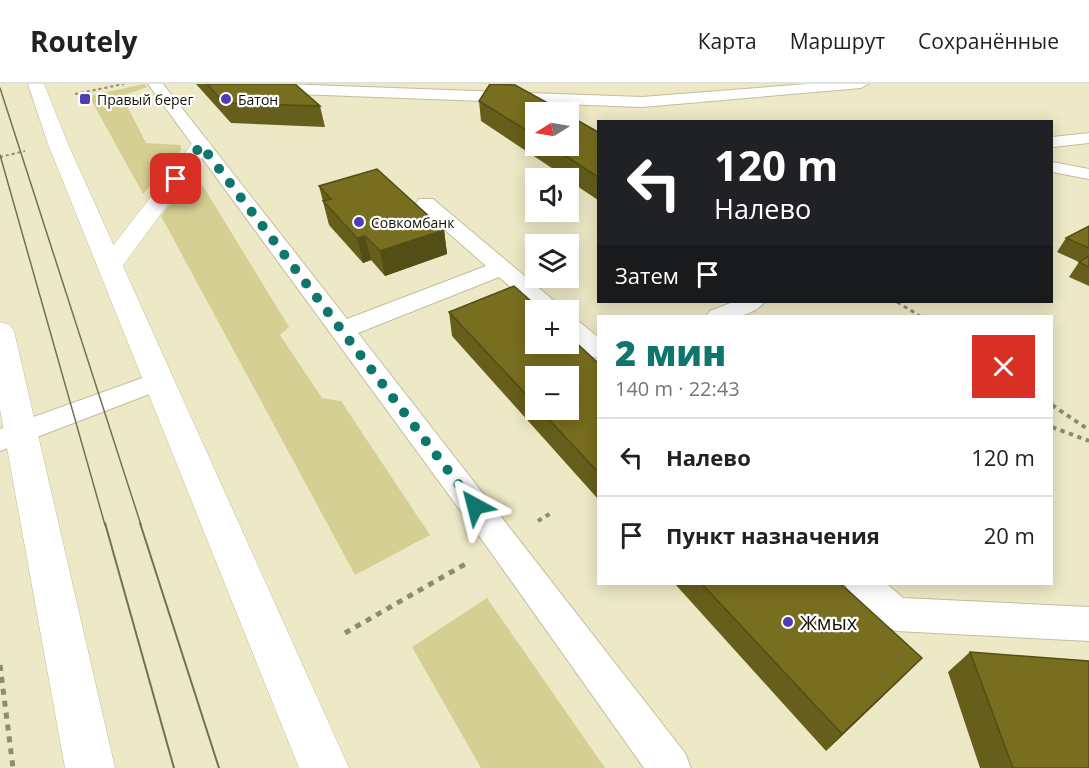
<!DOCTYPE html>
<html lang="ru">
<meta charset="utf-8">
<style>
body{margin:0;font-family:"Open Sans",sans-serif;background:#f6f6f6;color:#222;height:100vh;display:flex;flex-direction:column;font-size:22px;white-space:nowrap}
*{box-sizing:border-box;margin:0}
p{font-size:20px;color:#767676}
.icon{flex:none;width:33px;height:33px;fill:none;stroke:currentColor;stroke-width:2;stroke-linecap:round;stroke-linejoin:round}
.map{position:relative;flex:1;overflow:hidden}
.panel{position:absolute;left:597px;top:231px;width:456px;height:270px;display:flex;flex-direction:column;background:#fff;border-radius:0px;box-shadow:0 3px 15px #0003}
.panel>*{flex:none}
.banner{position:absolute;left:597px;top:36px;width:456px;height:183px;border-radius:0px;box-shadow:0 3px 15px #0003;background:#202124;color:#fff;overflow:hidden}
.needle{width:39px;rotate:259deg}
.controls{position:absolute;left:525px;top:18px;display:grid;gap:12px}
.controls a{display:grid;place-items:center;width:54px;height:54px;border-radius:0px;background:#fff;box-shadow:0 3px 15px #0003;font-size:30px}
.pin{position:absolute;display:grid;place-items:center;width:51px;height:51px;color:#fff;margin:-26px;border-radius:12px;box-shadow:0 3px 9px #0006}
.me{position:absolute;width:66px;margin:-33px;rotate:322deg;stroke-linejoin:round;filter:drop-shadow(0 0 4px #0008)}
.turn{display:flex;align-items:center;gap:21px;height:126px;padding:0 18px;font-size:27px}
.turn .icon{width:78px;height:78px;stroke-width:2.5}
.turn b{display:block;font-size:42px;line-height:51px}
.then{display:flex;align-items:center;height:57px;padding:0 18px;background:#0003;gap:12px;font-size:22px}
.round{display:grid;place-items:center;flex:none;width:63px;height:63px;border-radius:0px;background:#f6f6f6}
.head{display:flex;align-items:center;justify-content:space-between;height:102px;padding:0 18px}
h1{font-size:36px;font-weight:800;line-height:45px;color:#0f766e}
ul{padding:0;list-style:none}
li{display:flex;align-items:center;gap:18px;height:78px;padding:0 18px;border-top:2px solid #e0e0e0}
li div{flex:1}
li b{display:block;font-size:22px}
li em{font-style:normal}
header{display:flex;align-items:center;gap:36px;box-sizing:border-box;height:84px;padding:0 30px;background:#fff;border-bottom:2px solid #e0e0e0}
header strong{font-size:28px}
nav{display:flex;gap:33px;margin-inline-start:auto;font-size:21px}
.map>svg:first-child{display:block}
.green{fill:#d6cf93}
.lines{fill:none;stroke-linecap:round;stroke-linejoin:round}
.service-casing{stroke:#c2be9c;stroke-width:2}
.minor-casing{stroke:#c2be9c;stroke-width:1}
.trunk-casing{stroke:#c2be9c;stroke-width:1}
.path-far3{stroke:#8e8b72;stroke-width:2;stroke-dasharray:3 3;stroke-linecap:butt}
.path-far2{stroke:#8e8b72;stroke-width:3;stroke-dasharray:4 4;stroke-linecap:butt}
.path-far1{stroke:#8e8b72;stroke-width:4;stroke-dasharray:4.5 4.5;stroke-linecap:butt}
.path{stroke:#8e8b72;stroke-width:5;stroke-dasharray:6 6;stroke-linecap:butt}
.service{fill:#fff;fill-rule:evenodd}
.minor{fill:#fff;fill-rule:evenodd}
.trunk{fill:#fff;fill-rule:evenodd}
.tram-far1{stroke:#73705a;stroke-width:1.5}
.tram{stroke:#73705a;stroke-width:2}
.wall{fill:#665f1b;fill-rule:evenodd}
.shaded-wall{fill:#534d16}
.building{fill:#776e1f;stroke:#534d16;stroke-width:1.5}
.route{stroke:#0f766e;stroke-width:10;stroke-dasharray:0 18}
.poi-dot{fill:#503db4;stroke:#fff;stroke-width:2}
.labels{text-anchor:middle;dominant-baseline:central;stroke-width:4.5;stroke-linejoin:round;paint-order:stroke}
.far-poi-label{font-size:14px;fill:#141206;stroke:#fff;text-anchor:start}
.near-poi-label{font-size:20px;fill:#141206;stroke:#fff;text-anchor:start}
</style>
<header>
<strong>Routely</strong>
<nav><a>Карта</a><a>Маршрут</a><a>Сохранённые</a></nav>
</header>
<div class="map">
<svg width="1089" height="684" viewBox="0 0 1089 684">
<rect width="100%" height="100%" fill="#ede9c6"/>
<path class="green" d="M144,0L147,3L122,12L146,59L181,61V66L143,110L89,12Z
M195,89L289,243L280,251L322,314L341,317L430,451L355,491L161,132Z
M487,514L605,684H481L412,563Z"/>
<g class="lines">
<g class="service-casing">
<path id="service" d="M148,0H163L347,235L486,182L419,123L416,119L419,115H433L559,221L563,226H537L499,193L358,249L685,669L691,684H644L490,467Z
M283,0L642,13L807,0H868L861,4L642,23L297,10L292,9Z
M1089,49V59L1052,63V53Z
M1052,78L1089,85V95L1052,88Z
M733,218H764C752,235 724,234 706,232L710,227Z
M568,233L577,236L598,253V274L589,272L568,254Z
M159,288L168,291L172,297L168,303L0,367V345Z
M845,500H887L903,514L1089,523V557L896,547C876,539 854,520 845,500Z"/>
</g>
<g class="minor-casing">
<path id="minor" d="M201,55L208,57L211,61L119,187L110,190L101,187L97,182L101,177L194,57Z"/>
</g>
<g class="trunk-casing">
<path id="trunk" d="M28,0H44L68,60L349,684H299L48,60Z
M0,238L10,241L14,247L115,684H65L0,325Z"/>
</g>
<path class="path-far3" d="M75,10L124,0
M0,73L25,67"/>
<path class="path-far2" d="M897,218L920,232"/>
<path class="path-far1" d="M1052,321L1089,346
M1052,343L1089,357
M538,437L551,429"/>
<path class="path" d="M345,549L467,479
M0,581L13,684"/>
<use href="#service" class="service"/>
<use href="#minor" class="minor"/>
<use href="#trunk" class="trunk"/>
<path class="tram-far1" d="M0,4L141,441
M0,71L105,441"/>
<path class="tram" d="M105,439L174,684
M140,439L219,684"/>
</g>
<path class="wall" d="M196,0H295L320,22L325,43L231,39Z
M479,17L536,28V62H568L598,48V116L568,96V94H567L481,37Z
M319,102L444,146L447,170L385,192L371,176L363,179L329,141Z
M1089,142V202L1069,193L1079,178L1057,168L1066,154Z
M449,228L598,279V415L452,252ZM536,292L568,326H536Z
M675,500H841L902,594L826,667Z
M970,568L1089,684H980L948,588Z"/>
<path class="shaded-wall" d="M444,146L447,170L385,192L380,167Z
M365,152L371,176L363,179L357,154Z
M922,574L902,594L826,667L842,650Z"/>
<path class="building" d="M207,0H295L320,22L224,19Z
M490,0L515,1L564,28H536V52L479,17Z
M568,31L598,48V93L550,62H568Z
M377,85L444,146L380,167L365,152L357,154L323,117L331,115L319,102Z
M1089,142V164L1066,154Z
M1089,172V183L1079,178Z
M514,202L541,226H536V260H568V251L598,279V388L540,326H568V292H536V321L449,228Z
M702,500H841L922,574L842,650Z
M970,568L1089,577V684H1013Z"/>
<g class="lines">
<path class="route" d="M176,95L201,61L475,422"/>
</g>
<g class="poi-dot">
<rect x="79" y="9" width="12" height="12" rx="3"/>
<circle cx="226" cy="15" r="6"/>
<circle cx="359" cy="138" r="6"/>
<circle cx="788" cy="538" r="6"/>
</g>
<g class="labels">
<g class="far-poi-label">
<text x="97" y="15">Правый берег</text>
<text x="238" y="15">Батон</text>
<text x="371" y="138">Совкомбанк</text>
</g>
<g class="near-poi-label">
<text x="800" y="538">Жмых</text>
</g>
</g>
</svg>
<div class="controls">
<a><svg class="needle" viewBox="-14 -14 28 28"><path d="M0-13l5 13h-10z" fill="#e53935"/><path d="M0 13l5-13h-10z" fill="#767676"/></svg></a>
<a><svg class="icon" aria-label="sound" viewBox="0 0 24 24"><path d="M4 9h4l5-4v14l-5-4H4zM17 9q2 3 0 6"/></svg></a>
<a><svg class="icon" aria-label="layers" viewBox="0 0 24 24"><path d="M12 4l9 5-9 5-9-5zM3 14l9 5 9-5"/></svg></a>
<a>+</a>
<a>−</a>
</div>
<div class="pin" style="left:176px;top:95px;background:#d93025"><svg class="icon" aria-label="arrive" viewBox="0 0 24 24"><path d="M6 21V4h12l-3 4 3 4H6"/></svg></div>
<svg class="me" style="left:475px;top:422px" viewBox="-20 -20 40 40"><path d="M0-17L14 15 0 8-14 15z" fill="#0f766e" stroke="#fff" stroke-width="4"/></svg>
<div class="banner">
<div class="turn"><svg class="icon" aria-label="left" viewBox="0 0 24 24"><path d="M17 20v-9H6M10 6l-5 5 5 5"/></svg><div><b>120 m</b>Налево</div></div>
<div class="then">Затем<svg class="icon" aria-label="arrive" viewBox="0 0 24 24"><path d="M6 21V4h12l-3 4 3 4H6"/></svg></div>
</div>
<section class="panel">
<div class="head"><div><h1>2 мин</h1><p>140 m · 22:43</p></div><a class="round" style="background:#d93025;color:#fff"><svg class="icon" aria-label="close" viewBox="0 0 24 24"><path d="M6 6l12 12M18 6L6 18"/></svg></a></div>
<ul>
<li><svg class="icon" aria-label="left" viewBox="0 0 24 24"><path d="M17 20v-9H6M10 6l-5 5 5 5"/></svg><div><b>Налево</b></div><em>120 m</em></li>
<li><svg class="icon" aria-label="arrive" viewBox="0 0 24 24"><path d="M6 21V4h12l-3 4 3 4H6"/></svg><div><b>Пункт назначения</b></div><em>20 m</em></li>
</ul>
</section>
</div>
